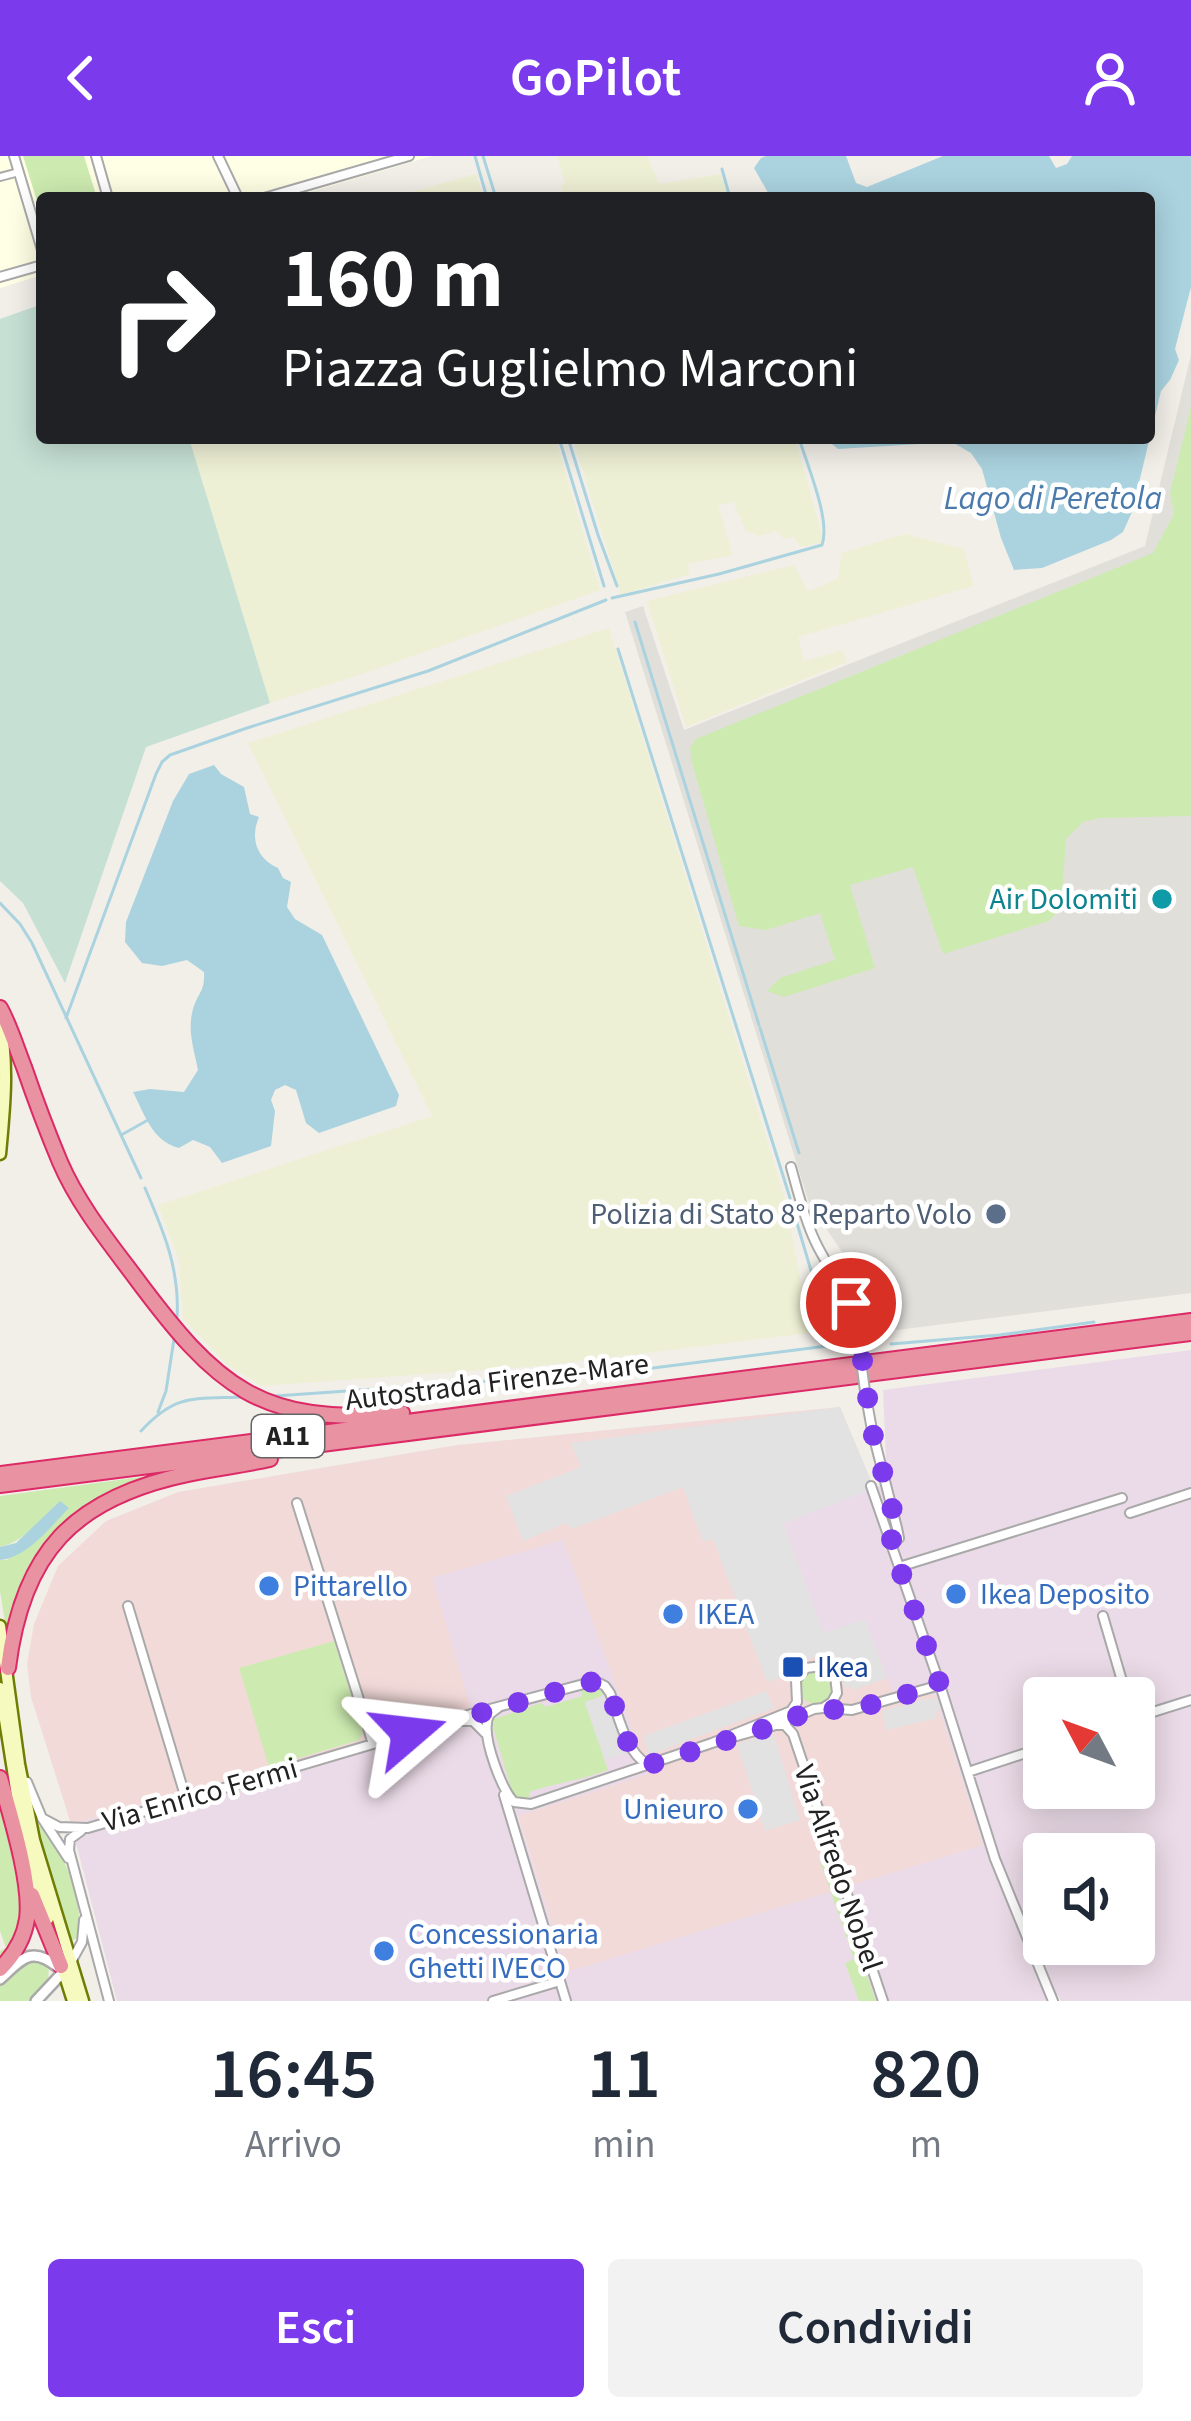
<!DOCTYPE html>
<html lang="it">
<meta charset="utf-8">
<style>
body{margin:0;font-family:"Source Sans 3",sans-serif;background:#f2f2f3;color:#1f2937;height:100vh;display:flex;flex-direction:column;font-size:45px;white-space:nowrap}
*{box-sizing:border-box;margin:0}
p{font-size:39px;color:#747a83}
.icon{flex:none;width:66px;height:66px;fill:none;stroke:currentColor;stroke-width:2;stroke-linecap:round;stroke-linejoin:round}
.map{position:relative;height:1845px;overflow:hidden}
.sheet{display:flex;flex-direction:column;background:#fff;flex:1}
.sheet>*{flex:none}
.guide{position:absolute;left:36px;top:36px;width:1119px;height:252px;border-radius:12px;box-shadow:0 6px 30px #0003;background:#202124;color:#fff;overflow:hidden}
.needle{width:78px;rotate:311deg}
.fabs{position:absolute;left:1023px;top:1521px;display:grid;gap:24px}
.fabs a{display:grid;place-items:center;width:132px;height:132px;border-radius:12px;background:#fff;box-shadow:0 6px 30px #0003;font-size:60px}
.pin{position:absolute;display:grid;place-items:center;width:102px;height:102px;color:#fff;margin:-51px;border:6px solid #fff;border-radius:50%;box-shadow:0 3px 12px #0007}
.me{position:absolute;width:132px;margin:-66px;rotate:73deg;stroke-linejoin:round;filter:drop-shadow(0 0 9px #0008)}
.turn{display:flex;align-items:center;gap:42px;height:252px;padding:0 48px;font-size:54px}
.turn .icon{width:156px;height:156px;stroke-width:2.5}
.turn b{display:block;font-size:84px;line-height:102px}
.eta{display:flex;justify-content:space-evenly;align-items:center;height:204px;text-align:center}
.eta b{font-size:72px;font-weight:600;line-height:84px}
.action{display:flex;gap:24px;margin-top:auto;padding:24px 48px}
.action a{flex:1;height:138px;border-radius:12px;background:#7c3aed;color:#fff;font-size:48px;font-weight:600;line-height:138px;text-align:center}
.action a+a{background:#f2f2f3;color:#1f2937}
header{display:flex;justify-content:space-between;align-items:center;height:156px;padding:0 48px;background:#7c3aed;color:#fff;font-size:54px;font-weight:600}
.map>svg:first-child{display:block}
.commercial{fill:#f2dad9}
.industrial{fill:#ebdbe8;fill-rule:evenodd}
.education{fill:#ffffe5}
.airport{fill:#e1dfda}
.farmland{fill:#eef0d5}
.grass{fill:#cdebb0}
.wetland{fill:#c6e0d4}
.parking{fill:#e2e2e2}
.water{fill:#aad3df}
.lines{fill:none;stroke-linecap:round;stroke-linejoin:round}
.stream{stroke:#aad3df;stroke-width:3}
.pedestrian-casing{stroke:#a9a9a9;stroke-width:10}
.minor-casing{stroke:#a9a9a9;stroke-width:12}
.tertiary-casing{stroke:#a9a9a9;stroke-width:14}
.secondary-casing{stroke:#707d05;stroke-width:15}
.motorway-casing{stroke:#dc2a67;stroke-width:18}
.pedestrian{stroke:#fff;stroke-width:6}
.minor{stroke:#fff;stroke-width:8}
.tertiary{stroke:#fff;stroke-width:9}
.secondary{stroke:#f7fabf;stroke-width:10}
.motorway{stroke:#e892a2;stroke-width:14}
.minor-bridge-casing{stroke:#a9a9a9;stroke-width:12;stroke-linecap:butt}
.minor-bridge{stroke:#fff;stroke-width:8}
.route{stroke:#7c3aed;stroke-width:21;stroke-dasharray:0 37.8}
.culture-dot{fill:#0f9aa8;stroke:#fff;stroke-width:4.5}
.service-dot{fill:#5c6f8a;stroke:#fff;stroke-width:4.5}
.shop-dot{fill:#3f7fe0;stroke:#fff;stroke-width:4.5}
.transit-dot{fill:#1a4fb4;stroke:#fff;stroke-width:4.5}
.labels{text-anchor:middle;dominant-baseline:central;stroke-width:9;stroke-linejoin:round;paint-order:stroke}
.shield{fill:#fff;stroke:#646464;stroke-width:3}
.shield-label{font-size:27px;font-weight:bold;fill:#222}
.culture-label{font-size:30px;fill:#0d838f;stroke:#fff;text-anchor:end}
.service-label{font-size:30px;fill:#4e5e75;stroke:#fff;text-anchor:end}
.street-label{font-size:30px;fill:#222;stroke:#fff}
.shop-label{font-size:30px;fill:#366cbe;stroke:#fff;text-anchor:start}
.transit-label{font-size:30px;fill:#164399;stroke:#fff;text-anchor:start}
.water-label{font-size:33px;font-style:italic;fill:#4a7aab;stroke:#fff}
</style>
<header><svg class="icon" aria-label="back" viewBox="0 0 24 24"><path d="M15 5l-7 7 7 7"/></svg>GoPilot<svg class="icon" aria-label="person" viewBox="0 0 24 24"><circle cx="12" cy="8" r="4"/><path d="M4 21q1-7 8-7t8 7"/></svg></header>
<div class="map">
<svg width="1191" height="1845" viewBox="0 0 1191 1845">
<rect width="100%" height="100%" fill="#f2efe9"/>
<path class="commercial" d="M840,1251L874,1332L783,1368L865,1463L930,1525L984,1689L567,1817L518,1659L648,1617L472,1552L264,1615L71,1668L31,1541L27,1508L34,1468L58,1410L106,1365L178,1336L457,1289Z"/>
<path class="industrial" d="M1191,1194V1845H1061L1058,1839L1044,1845H117L71,1668L264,1615L471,1552L432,1422L563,1384L648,1618L518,1660L567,1816L983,1689L930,1526L893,1537L865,1463L824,1477L783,1367L887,1327L883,1234ZM1044,1542H1134V1632H1044ZM1044,1698H1134V1788H1044Z"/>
<path class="education" d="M0,0H432L290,42H42V119L0,132Z"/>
<path class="airport" d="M1191,199V1137L897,1174L891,1169L809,1047L625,456L643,450L684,574L1145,390Z"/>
<path class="farmland" d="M557,0H647L659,28L721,18L728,42H564L561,30L565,28Z
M476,18L483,42H390Z
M189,282H555L600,434L359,519L270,547Z
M573,282H795L824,386L801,391L793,381L784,383L776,375L760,380L746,375L733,346L718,349L733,399L688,408L690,418L621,439Z
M905,378L964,393L974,430L798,481L804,505L843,494L847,506L686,571L647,445L794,409L808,435L838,423L841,397Z
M609,472L786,1046L810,1177L539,1210L262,1230L226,1208L183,1163L179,1104L158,1049L432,960L248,587Z"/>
<path class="grass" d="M23,0H84L97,42H42V61Z
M1191,251V660L1099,662L1083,666L1066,683L1061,752L1049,765L943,798L913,711L850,729L875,812L784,841L767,835L780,822L835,804L820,757L766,774L739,770L692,607L690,592L696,583L1153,397L1174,358L1170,337Z
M141,1321L140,1325L121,1334L28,1418L18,1436L8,1473H6L0,1435V1404H7L60,1345C42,1362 24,1386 0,1391V1340Z
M334,1485L363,1576L359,1584L269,1611L239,1512Z
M799 1531a17 17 0 1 1 34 0a17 17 0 1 1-34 0Z
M591,1531L602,1535L603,1539L585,1547L608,1614C581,1624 557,1627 529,1636L530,1641C523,1643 519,1643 513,1639L493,1571L494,1563L541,1547L546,1551L582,1540L581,1534Z
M0,1638C10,1680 34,1742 17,1783C13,1792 6,1800 0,1808V1795L6,1792L0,1775Z
M40,1670C65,1696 86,1747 77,1782L71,1785L47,1709L38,1671Z
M826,1703L876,1845H859L845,1807L854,1803L820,1705Z
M39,1802L49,1809L48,1827L28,1845H0V1829L26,1806Z"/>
<path class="wetland" d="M42,148V282H189L270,547L146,591L65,827L23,747L0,725V163Z"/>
<path class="parking" d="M840,1251L874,1332L783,1368L824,1477L865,1463L887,1522L853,1534L851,1530L845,1532L831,1495L783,1513L785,1520L767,1526L713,1383L703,1386L683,1331L572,1373L566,1367L523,1385L506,1340L581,1311L571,1287Z
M766,1535L774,1552L649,1599L644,1580Z
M606,1539L626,1597L605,1604L585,1546Z
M929,1542L937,1545L940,1554L935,1556L937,1562L887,1574L882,1555Z
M773,1576L800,1664L765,1675L737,1588Z"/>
<path class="water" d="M766,0H846L856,27L867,31L943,0H1049L1056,12L1067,8L1072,0H1191V131L1175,193L1179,204L1170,224L1161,235L1132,356L1123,376L1111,384L1042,412L1014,414L1001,382L982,313L971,297L952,286L838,293L832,288L831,282H1149V42H771L754,12L761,2Z
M214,609L221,618L244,631L250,658L259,661C250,682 256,702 278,712L283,722L291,726L287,751L295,763L322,779L399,939L396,950L319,977L306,967L296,934L285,929L275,934L271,944L275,955L271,990L222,1007L210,991L193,984L179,992C152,985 145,959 133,936L150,933L184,936L198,914C194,893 187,875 193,853C198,836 205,836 204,816L187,804L162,810L142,807L125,786L126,766L173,645L189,618Z
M60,1345L69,1352C50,1371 27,1402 0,1404V1391L16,1387Z"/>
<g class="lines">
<path class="stream" d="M475,0L487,42
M483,0L496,42
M722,13L730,42
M559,282L604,430
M568,282L598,379L617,430
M612,442L719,418L822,389C831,364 807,309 799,282
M635,466L759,869
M618,493L790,1042
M0,747L20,768L32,787L141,1022
M66,862L156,618L162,606L170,599L247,572L428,515L606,444
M760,872L799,997
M123,978L148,964
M145,1032C164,1076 180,1114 177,1162
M794,1057L828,1172
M891,1188L999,1179L1094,1166
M275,1240L621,1216L843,1188
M158,1256L166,1235L174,1183
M141,1275C176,1237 194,1243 243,1241"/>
<g class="pedestrian-casing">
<path id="pedestrian" d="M0,21L19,16"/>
</g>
<g class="minor-casing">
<path id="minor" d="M14,0L42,94
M96,0L108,42
M218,0L238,42
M264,42L409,0
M0,121L42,109
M791,1011C798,1036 804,1062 815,1085C830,1118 857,1144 858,1182
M865,1235L872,1274L897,1372L899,1382L890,1384
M871,1330L940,1529L995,1703L1053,1845
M297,1347L373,1588
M1130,1357L1191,1337
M899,1411L1122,1342
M128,1450L186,1643
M1103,1460L1127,1542
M499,1551C492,1557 488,1557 487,1567C484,1586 502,1634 514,1646L531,1648L712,1587L776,1569L814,1553L823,1552L832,1546L837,1537L835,1520L822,1510L806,1512L796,1524L797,1546L791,1555L712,1587
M825,1552L852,1554L940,1529
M460,1561L595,1525L605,1530L610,1537C619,1560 625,1595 647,1608
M1134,1562L1191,1544
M777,1569H785L793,1578L883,1845
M968,1616L1044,1591
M27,1626L42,1662L68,1702
M504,1639L566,1845
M42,1662L59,1671L88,1672L451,1565H473L485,1577
M81,1675L70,1683L69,1694L109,1845
M71,1806L82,1786L84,1764
M493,1845L560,1825"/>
</g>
<g class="tertiary-casing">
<path id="tertiary" d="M0,1823C22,1803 31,1789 58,1811
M36,1845L67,1812"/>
</g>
<g class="secondary-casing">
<path id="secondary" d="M0,866C9,909 4,955 0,998
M0,1470L19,1608L34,1684L83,1845
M0,1532L24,1684L48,1763
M60,1804L73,1845"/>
</g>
<g class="motorway-casing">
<path id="motorway" d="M0,852C10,870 16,891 24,911C35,943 47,975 60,1006C78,1048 108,1085 135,1121C216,1230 260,1271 402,1257
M865,1207L1191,1165
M867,1218L1191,1177
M0,1318L859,1208
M0,1329L856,1220
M8,1512C22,1397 73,1342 188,1318C215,1312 243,1309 270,1303
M0,1622C10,1658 32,1727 27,1763C24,1783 14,1799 0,1813
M32,1739L61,1810"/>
</g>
<use href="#pedestrian" class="pedestrian"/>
<use href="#minor" class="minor"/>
<use href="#tertiary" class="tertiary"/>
<use href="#secondary" class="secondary"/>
<use href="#motorway" class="motorway"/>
<g class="minor-bridge-casing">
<path id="minor-bridge" d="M858,1182L865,1235"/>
</g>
<use href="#minor-bridge" class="minor-bridge"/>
</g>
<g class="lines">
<path class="route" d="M409,1577L595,1525L605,1530L610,1537C619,1560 625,1597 648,1609L776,1569L814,1553L852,1554L940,1529L890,1384L899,1382L897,1372L872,1274L857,1164L851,1147"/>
</g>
<circle class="culture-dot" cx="1162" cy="743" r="12"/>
<circle class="service-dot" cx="996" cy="1058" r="12"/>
<g class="shop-dot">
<circle cx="269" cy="1430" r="12"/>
<circle cx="956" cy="1438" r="12"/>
<circle cx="673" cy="1458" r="12"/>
<circle cx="748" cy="1653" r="12"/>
<circle cx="384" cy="1795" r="12"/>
</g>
<rect class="transit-dot" x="781" y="1499" width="24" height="24" rx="6"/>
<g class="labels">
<rect class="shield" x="252" y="1259" width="72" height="42" rx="9"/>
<g class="shield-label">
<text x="288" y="1280">A11</text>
</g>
<g class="culture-label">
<text x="1138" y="743">Air Dolomiti</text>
</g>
<g class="service-label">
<text x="972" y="1058">Polizia di Stato 8° Reparto Volo</text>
</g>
<g class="street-label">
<text transform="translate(497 1226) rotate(-7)">Autostrada Firenze-Mare</text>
<text transform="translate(200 1639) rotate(-16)">Via Enrico Fermi</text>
<text transform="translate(838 1712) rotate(71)">Via Alfredo Nobel</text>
</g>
<g class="shop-label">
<text x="293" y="1430">Pittarello</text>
<text x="980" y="1438">Ikea Deposito</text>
<text x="697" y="1458">IKEA</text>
<text x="724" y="1653" text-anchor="end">Unieuro</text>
<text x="408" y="1778">Concessionaria<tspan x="408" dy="34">Ghetti IVECO</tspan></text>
</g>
<g class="transit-label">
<text x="817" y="1511">Ikea</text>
</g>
<g class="water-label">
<text x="1053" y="342">Lago di Peretola</text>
</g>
</g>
</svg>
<div class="fabs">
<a><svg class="needle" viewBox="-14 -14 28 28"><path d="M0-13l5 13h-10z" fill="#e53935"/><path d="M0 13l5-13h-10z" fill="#747a83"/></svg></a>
<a><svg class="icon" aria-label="sound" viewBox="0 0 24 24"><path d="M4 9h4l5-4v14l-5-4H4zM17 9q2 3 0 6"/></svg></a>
</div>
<div class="pin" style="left:851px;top:1147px;background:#d93025"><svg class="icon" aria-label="arrive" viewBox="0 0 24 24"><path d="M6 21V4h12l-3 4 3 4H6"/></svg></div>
<svg class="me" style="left:409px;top:1577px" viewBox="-20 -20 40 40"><path d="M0-17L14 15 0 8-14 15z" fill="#7c3aed" stroke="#fff" stroke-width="4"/></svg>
<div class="guide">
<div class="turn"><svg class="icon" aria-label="right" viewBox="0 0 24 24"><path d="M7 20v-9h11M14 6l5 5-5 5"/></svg><div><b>160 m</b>Piazza Guglielmo Marconi</div></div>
</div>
</div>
<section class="sheet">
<div class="eta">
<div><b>16:45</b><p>Arrivo</p></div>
<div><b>11</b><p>min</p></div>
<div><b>820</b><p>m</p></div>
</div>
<div class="action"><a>Esci</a><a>Condividi</a></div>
</section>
